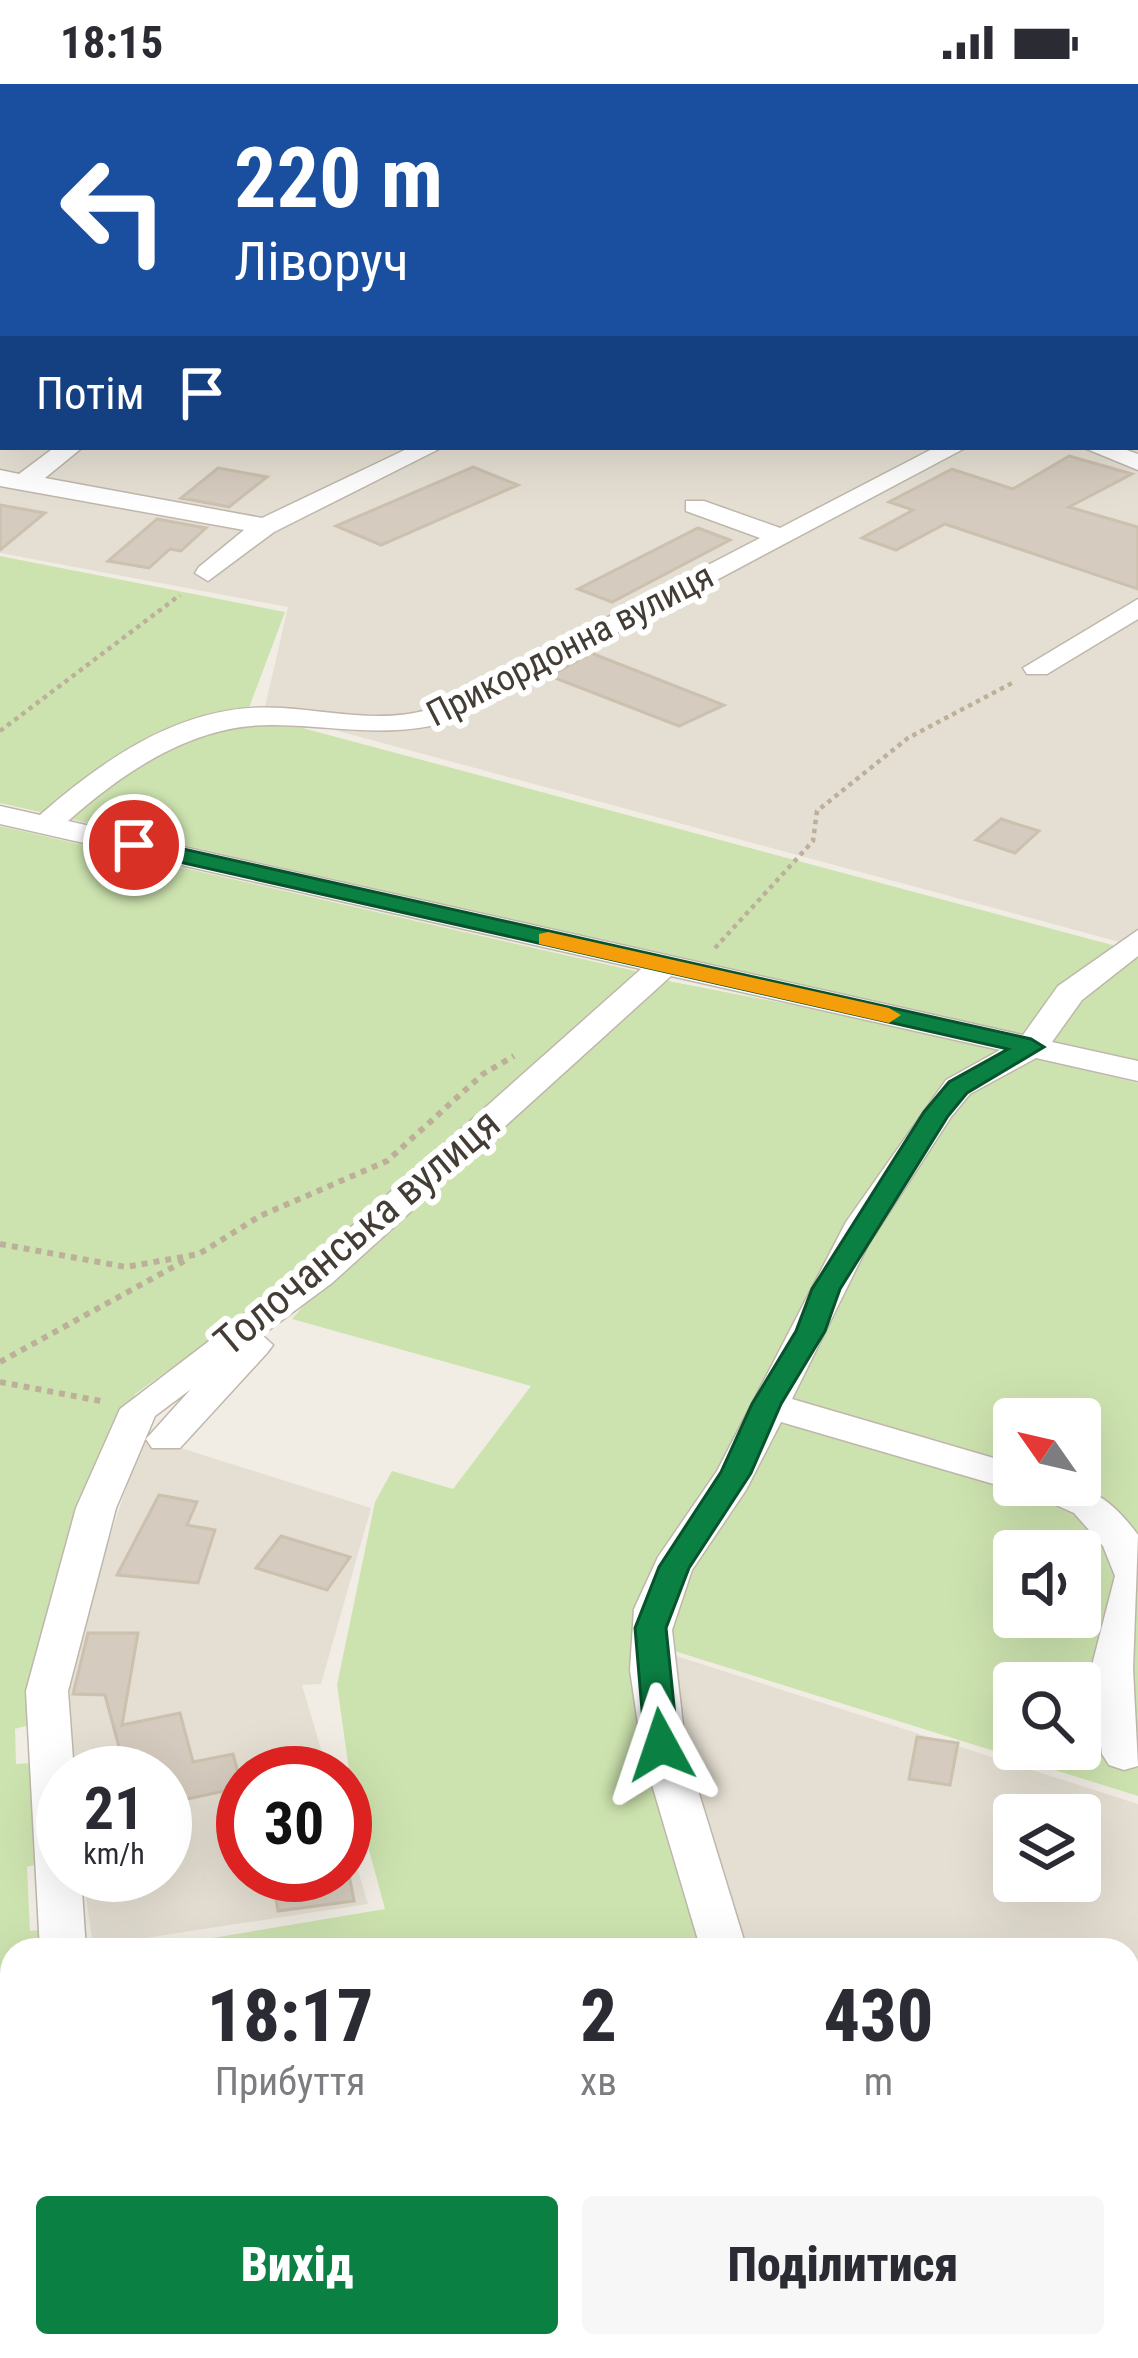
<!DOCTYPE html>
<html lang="uk">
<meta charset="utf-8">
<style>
body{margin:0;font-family:"Roboto Condensed",sans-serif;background:#f7f7f7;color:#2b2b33;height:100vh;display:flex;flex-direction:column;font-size:45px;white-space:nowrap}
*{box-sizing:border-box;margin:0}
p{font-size:39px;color:#7c7c81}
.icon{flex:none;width:66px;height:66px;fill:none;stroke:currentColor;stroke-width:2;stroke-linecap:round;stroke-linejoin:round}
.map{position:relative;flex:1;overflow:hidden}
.side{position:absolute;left:0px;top:1854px;width:1140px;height:420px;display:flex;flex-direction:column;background:#fff;border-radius:36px 36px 0 0;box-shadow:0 12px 48px #0002}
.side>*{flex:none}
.guide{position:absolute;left:0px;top:0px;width:1140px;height:366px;box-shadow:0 12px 48px #0002;background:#1a4fa0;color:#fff;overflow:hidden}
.needle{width:78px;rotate:304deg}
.tools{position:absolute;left:993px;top:1314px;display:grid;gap:24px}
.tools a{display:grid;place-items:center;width:108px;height:108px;border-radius:12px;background:#fff;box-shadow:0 12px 48px #0002;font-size:60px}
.speed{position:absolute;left:36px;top:1662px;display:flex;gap:24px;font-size:60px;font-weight:700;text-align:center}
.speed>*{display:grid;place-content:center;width:156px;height:156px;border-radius:50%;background:#fff;box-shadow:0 12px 48px #0002;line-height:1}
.speed small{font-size:30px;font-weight:400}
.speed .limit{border:18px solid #d22;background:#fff;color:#111}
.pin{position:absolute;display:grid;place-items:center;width:102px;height:102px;color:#fff;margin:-51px;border:6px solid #fff;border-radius:50%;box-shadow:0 3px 12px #0007}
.me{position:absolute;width:132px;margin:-66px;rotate:355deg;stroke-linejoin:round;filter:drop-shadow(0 0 9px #0008)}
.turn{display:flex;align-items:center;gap:42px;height:252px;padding:0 36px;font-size:54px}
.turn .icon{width:156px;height:156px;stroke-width:2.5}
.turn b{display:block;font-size:84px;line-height:102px}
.then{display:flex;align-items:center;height:114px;padding:0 36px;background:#0003;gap:24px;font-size:45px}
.eta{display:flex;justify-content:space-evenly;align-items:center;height:204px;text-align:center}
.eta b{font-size:72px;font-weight:800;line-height:84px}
.primary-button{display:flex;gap:24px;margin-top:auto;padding:24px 36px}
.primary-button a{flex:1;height:138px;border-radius:12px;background:#0b8043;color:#fff;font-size:48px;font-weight:800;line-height:138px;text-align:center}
.primary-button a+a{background:#f7f7f7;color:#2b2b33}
.status{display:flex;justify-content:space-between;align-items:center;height:84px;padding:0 60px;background:#fff;direction:ltr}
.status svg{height:33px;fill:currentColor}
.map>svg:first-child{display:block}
.residential{fill:#e5dfd3;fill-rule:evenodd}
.green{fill:#cde3af;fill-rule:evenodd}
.building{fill:#d5cbbe;stroke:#ccc0ae;stroke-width:3}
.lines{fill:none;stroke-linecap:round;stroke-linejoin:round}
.minor-casing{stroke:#bfb7ab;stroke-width:3}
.path-far3{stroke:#bdb09a;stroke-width:3;stroke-dasharray:3 3;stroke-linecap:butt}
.path-far2{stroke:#bdb09a;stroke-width:4.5;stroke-dasharray:4.5 4.5;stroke-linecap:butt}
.path-far1{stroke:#bdb09a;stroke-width:6;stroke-dasharray:6 6;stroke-linecap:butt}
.path{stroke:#bdb09a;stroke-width:8;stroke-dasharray:8 8;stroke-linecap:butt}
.minor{fill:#fff;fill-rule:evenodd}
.route{fill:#0b8043;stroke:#07532c;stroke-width:3}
.slow{fill:#f59e0b}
.labels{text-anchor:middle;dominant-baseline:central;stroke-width:12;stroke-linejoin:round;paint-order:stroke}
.far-street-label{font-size:36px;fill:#433d35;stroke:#fff}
.street-label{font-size:42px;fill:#433d35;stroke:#fff}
</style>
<div class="status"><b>18:15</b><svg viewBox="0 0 49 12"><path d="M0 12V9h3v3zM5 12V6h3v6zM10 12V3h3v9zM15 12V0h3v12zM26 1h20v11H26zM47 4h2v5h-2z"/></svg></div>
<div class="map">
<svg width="1138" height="2274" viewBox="0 0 1138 2274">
<rect width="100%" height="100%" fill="#f1ede4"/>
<path class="residential" d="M0,0H1138V863L264,627L288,523L0,469ZM3,3H1137V363H3Z
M143,1352L371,1424L321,1600L302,1601L328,1689H243V1791H345V1743L368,1820L93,1862L83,1791H165V1689H68L57,1615Z
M667,1569L1138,1720V1910L1128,1911V1866H739ZM1014,1731H1080V1797H1014Z
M1128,1934L1138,1951V2132H1128Z
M155,2262H456L455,2274H157Z"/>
<path class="green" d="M0,472L285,528L247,629L1138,868V979L0,719Z
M0,742L644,889L310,1185L135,1310L34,1596L29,1641L15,1645L16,1680L32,1679L41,1779L27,1783L30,1847L47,1845L51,1866H12V2262H59V2274H0Z
M663,896L896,941L1138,999V1712L639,1556L703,1866H141L385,1825L351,1700L337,1601L375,1418L392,1387L453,1405L531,1302L292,1235L329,1193ZM1014,1335H1080V1401H1014ZM1014,1467H1080V1533H1014ZM1014,1599H1080V1665H1014Z
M1128,2128L1138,2129V2274H465L466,2262H1128Z"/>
<path class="building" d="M1069,372L1132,390L1069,423L1138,443V505L945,440L896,466L862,454L913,426L889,418L952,385L1013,405Z
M473,383L518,401L381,461L336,442Z
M218,384L267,393L229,423L181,414Z
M0,421L45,429L0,466Z
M157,435L206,444L181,467L170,465L149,484L108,477Z
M698,444L730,456L612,518L578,505Z
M591,569L724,621L679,642L550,592Z
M1001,735L1039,747L1015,769L976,756Z
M159,1411L197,1418L187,1441L215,1446L198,1499L117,1491Z
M281,1452L350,1473L327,1506L256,1484Z
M88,1549H138L122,1641L180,1629L193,1678L233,1670L242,1703L165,1720V1689H126L105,1611L73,1610Z
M917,1653L958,1659L950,1701L909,1695Z
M272,1791H349L354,1817L278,1827Z"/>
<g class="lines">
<g class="minor-casing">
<path id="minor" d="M138,0H165L167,3H140Z
M466,0H494L496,3H468Z
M628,0H654L626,3Z
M905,0H930L903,3Z
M1093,0H1123L1125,3H1095Z
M0,33H3V45H0Z
M1137,38H1138V50H1137Z
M0,63L3,64V76L0,75Z
M0,149L3,150V164L0,163Z
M1137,197H1138V211H1137Z
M0,250H3V264H0Z
M1138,266V281H1137V266Z
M55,363H83L45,394L262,434L411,363H443L274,448L208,497L195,489L199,483L244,446L0,402V386L19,390Z
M936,363H967L451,637C389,655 338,642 275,641C195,639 126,686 68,737L1023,951L1058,902L1138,846V872L1082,916L1052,958L1138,977V997L1036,974L970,1010L951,1033L868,1161L792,1315L1014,1380V1401C1076,1401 1098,1397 1138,1451L1133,1585L1138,1682L1124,1686L1109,1681L1102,1670L1091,1585L1115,1492L1103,1462L1074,1429L1031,1410L1026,1403L1014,1406L781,1338L746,1406L692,1486L672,1546L686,1667L747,1866H701L642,1667L630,1586L634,1525L658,1473L717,1387L846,1138L946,996L1000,966L671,892L332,1199L262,1251L273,1261L267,1269L180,1364H152L146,1355L191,1305L155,1332L116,1424L68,1607L74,1689H63V1791H81L86,1866H40L26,1607L76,1424L120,1325L306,1183L641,885L0,740V722L40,731C107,672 188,617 282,624C332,627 381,640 431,625L760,454L686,427V417H704L780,444Z
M1082,363H1118L1138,370V386Z
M1138,515V535L1047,590H1027L1023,584Z
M88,2262H140L138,2274H86Z"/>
</g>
<path class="path-far3" d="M40,3L48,0
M79,3L85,0"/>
<path class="path-far2" d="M0,647L180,511
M715,864L813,757L817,727L908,654L1014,598"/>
<path class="path-far1" d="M0,1160L126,1183L199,1170L260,1132L387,1077L483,990L514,972
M0,1278L186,1176
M0,1298L106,1318"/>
<path class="path" d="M821,2262V2274"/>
<use href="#minor" class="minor"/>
</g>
<path class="route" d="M134,754L1031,955L1044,963L967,1009L948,1032L840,1205L825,1247L781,1320L751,1389L689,1484L666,1544L678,1661L673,1670H650L645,1661L635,1544L659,1483L721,1388L752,1320L796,1247L812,1205L924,1028L949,998L1008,965L126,766V756Z"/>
<path class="slow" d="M548,848L889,924L901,931L889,939L539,860V850Z"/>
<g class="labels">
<g class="far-street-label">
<text transform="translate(570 561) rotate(-27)">Прикордонна вулиця</text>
</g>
<g class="street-label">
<text transform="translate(357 1148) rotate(-40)">Толочанська вулиця</text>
</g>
</g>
</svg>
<div class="tools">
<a><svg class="needle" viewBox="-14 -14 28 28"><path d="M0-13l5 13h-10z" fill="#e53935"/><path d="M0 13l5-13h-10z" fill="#7c7c81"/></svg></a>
<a><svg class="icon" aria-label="sound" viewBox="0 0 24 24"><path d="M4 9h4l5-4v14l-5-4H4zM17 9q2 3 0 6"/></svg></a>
<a><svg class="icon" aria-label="search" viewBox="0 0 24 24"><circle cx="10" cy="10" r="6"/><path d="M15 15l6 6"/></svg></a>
<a><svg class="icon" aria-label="layers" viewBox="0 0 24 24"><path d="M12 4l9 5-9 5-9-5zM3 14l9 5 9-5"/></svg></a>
</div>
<div class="speed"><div>21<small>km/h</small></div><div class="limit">30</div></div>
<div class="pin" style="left:134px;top:761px;background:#d93025"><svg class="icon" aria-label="arrive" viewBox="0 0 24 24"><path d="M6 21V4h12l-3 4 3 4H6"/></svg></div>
<svg class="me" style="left:661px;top:1661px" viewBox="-20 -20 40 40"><path d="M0-17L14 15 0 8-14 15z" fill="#0b8043" stroke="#fff" stroke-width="4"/></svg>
<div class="guide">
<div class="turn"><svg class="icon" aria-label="left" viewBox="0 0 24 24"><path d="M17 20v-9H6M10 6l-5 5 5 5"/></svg><div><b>220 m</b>Ліворуч</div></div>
<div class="then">Потім<svg class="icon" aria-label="arrive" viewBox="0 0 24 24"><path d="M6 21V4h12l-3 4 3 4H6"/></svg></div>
</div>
<section class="side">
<div class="eta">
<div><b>18:17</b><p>Прибуття</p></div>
<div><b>2</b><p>хв</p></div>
<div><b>430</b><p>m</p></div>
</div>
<div class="primary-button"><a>Вихід</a><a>Поділитися</a></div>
</section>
</div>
